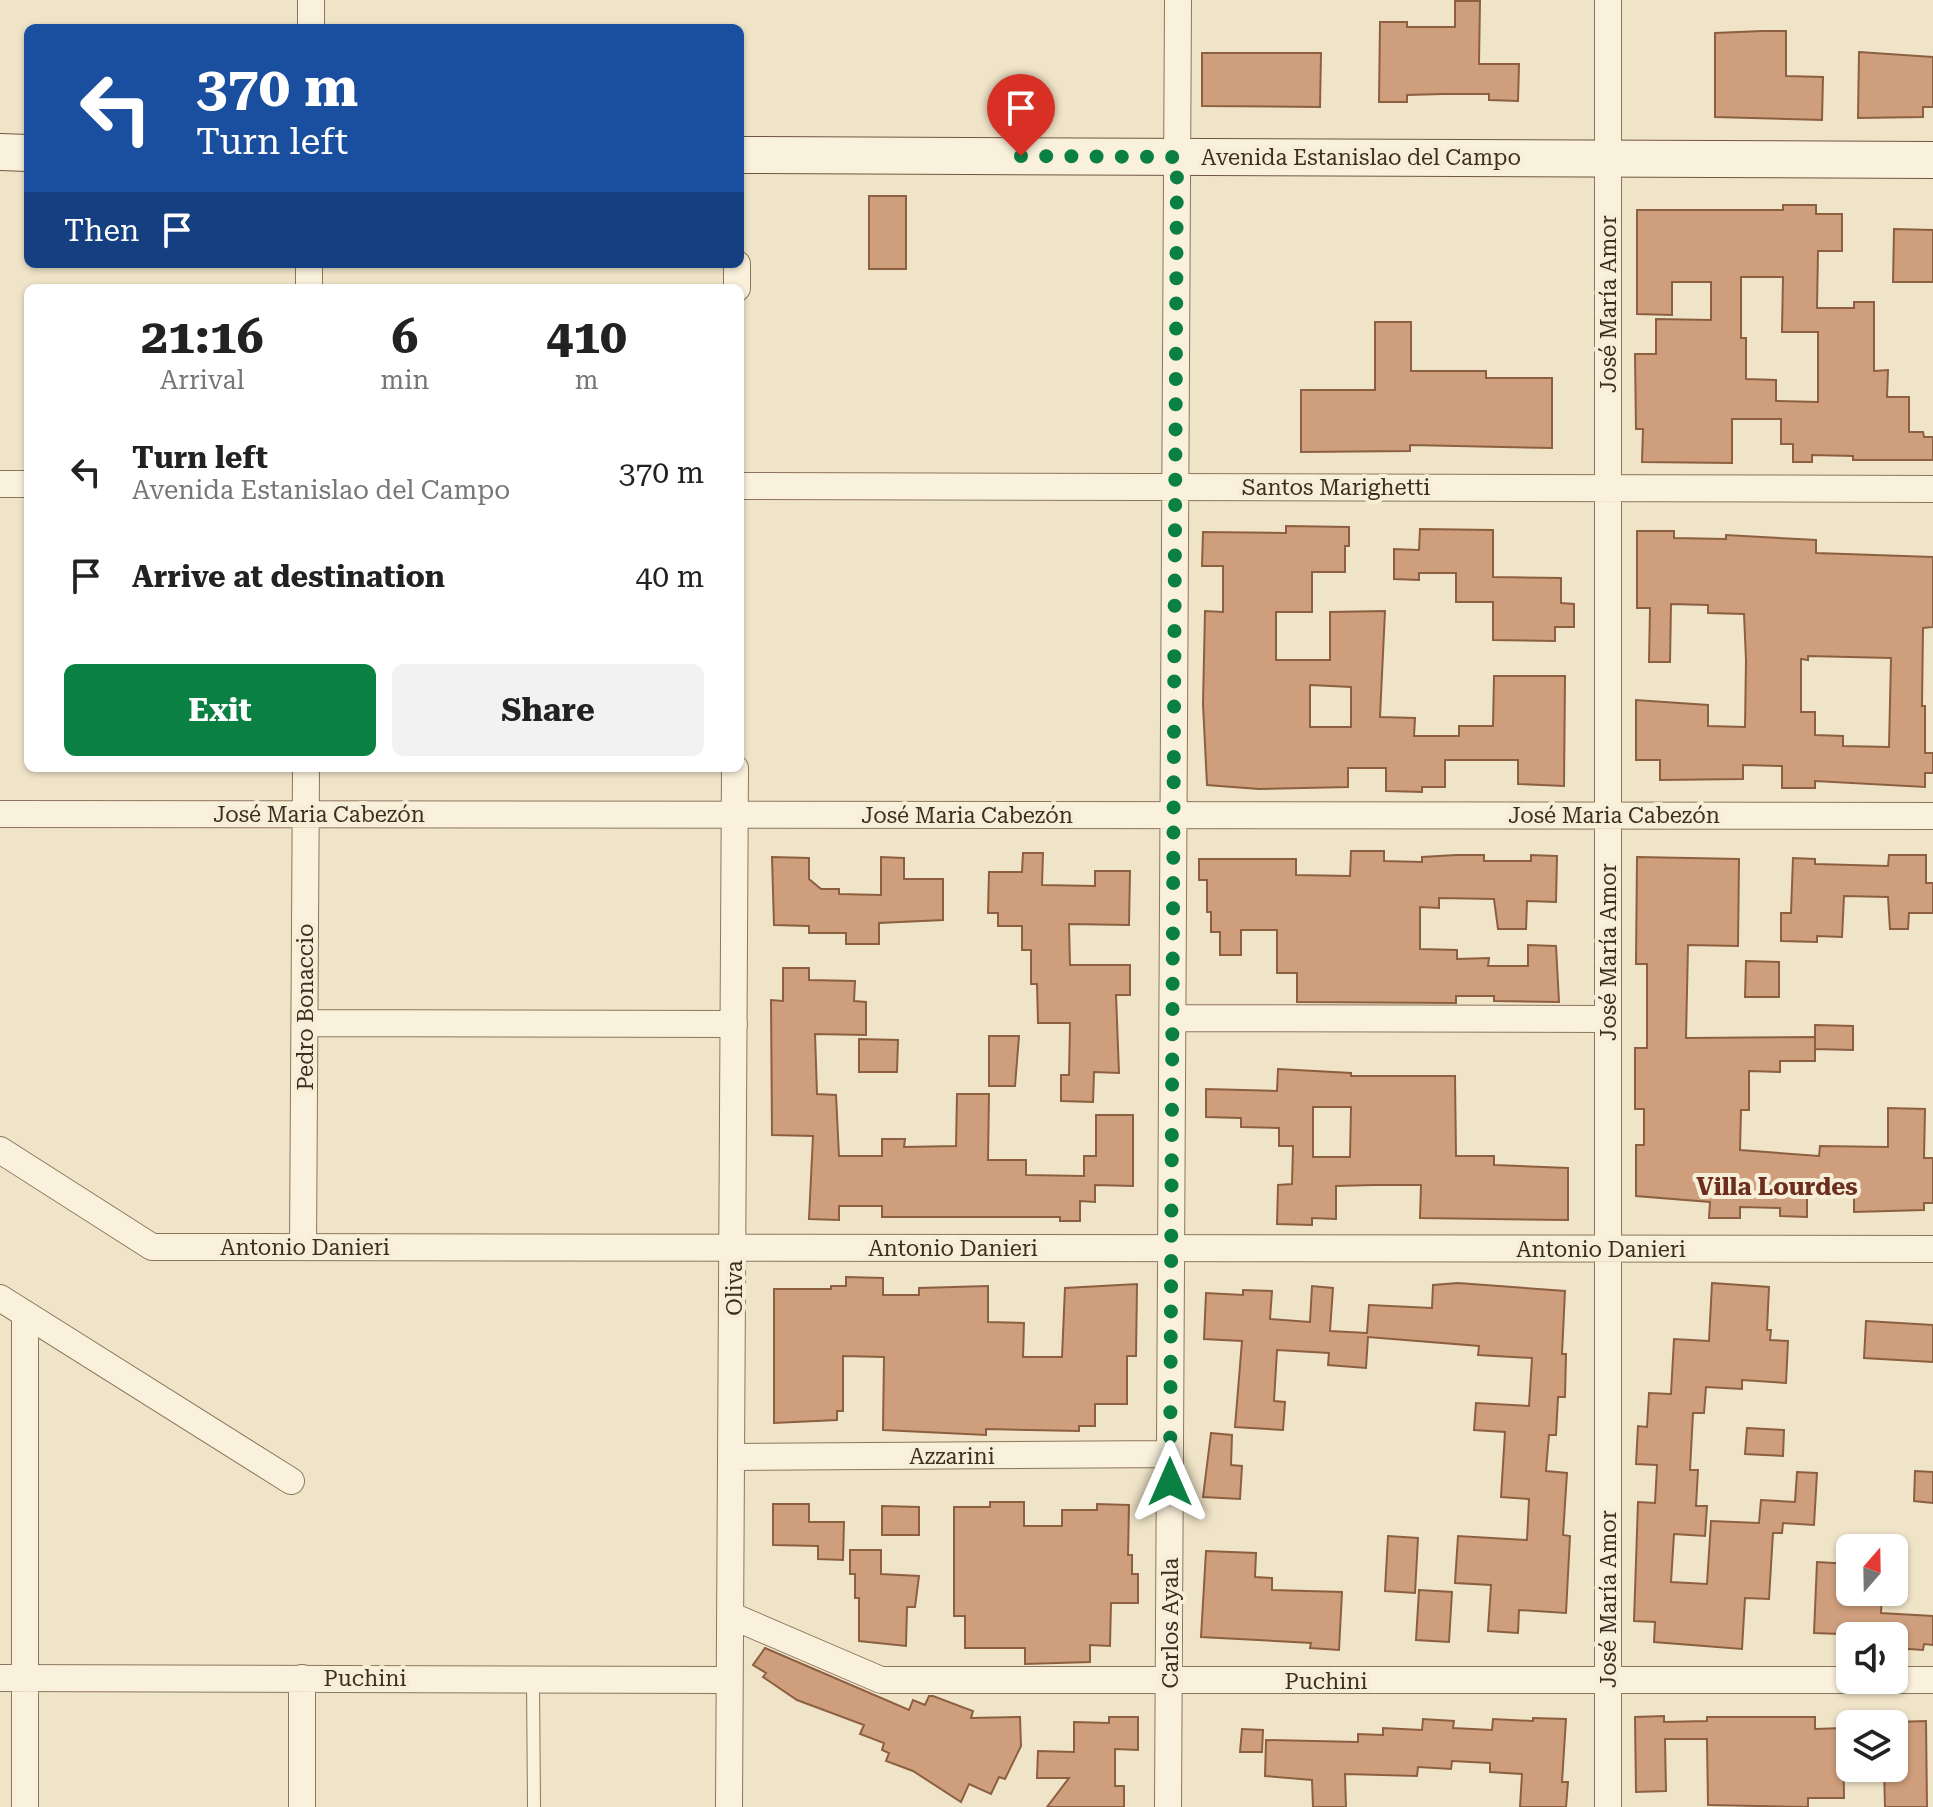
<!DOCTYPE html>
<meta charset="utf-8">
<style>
body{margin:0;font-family:"Roboto Serif",serif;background:#f2f2f2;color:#222;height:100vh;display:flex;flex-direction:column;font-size:30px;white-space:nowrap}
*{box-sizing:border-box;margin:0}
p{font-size:26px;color:#767676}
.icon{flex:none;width:44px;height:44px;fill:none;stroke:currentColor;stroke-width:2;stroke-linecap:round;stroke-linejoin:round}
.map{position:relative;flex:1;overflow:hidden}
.sheet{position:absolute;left:24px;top:284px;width:720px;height:488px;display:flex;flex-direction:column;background:#fff;border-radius:12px;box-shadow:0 2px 6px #0004}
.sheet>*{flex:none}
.guide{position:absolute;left:24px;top:24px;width:720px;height:244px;border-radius:12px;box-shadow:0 2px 6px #0004;background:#1a4fa0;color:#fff;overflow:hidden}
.needle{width:52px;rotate:20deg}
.tools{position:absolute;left:1836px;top:1534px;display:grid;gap:16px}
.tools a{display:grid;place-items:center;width:72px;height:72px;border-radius:12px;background:#fff;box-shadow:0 2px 6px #0004;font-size:40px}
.pin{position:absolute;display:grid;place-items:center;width:68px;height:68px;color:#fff;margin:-82px -34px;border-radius:50% 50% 50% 0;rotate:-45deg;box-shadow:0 0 8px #0007}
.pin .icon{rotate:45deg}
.me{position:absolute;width:88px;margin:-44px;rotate:0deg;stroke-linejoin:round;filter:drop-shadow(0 0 6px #0008)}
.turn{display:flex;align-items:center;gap:28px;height:168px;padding:0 40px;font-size:36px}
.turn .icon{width:104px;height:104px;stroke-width:2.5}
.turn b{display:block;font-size:56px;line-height:68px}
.then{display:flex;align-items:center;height:76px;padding:0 40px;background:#0003;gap:16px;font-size:30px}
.eta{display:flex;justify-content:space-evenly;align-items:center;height:136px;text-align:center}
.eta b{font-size:48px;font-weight:700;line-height:56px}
.action{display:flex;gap:16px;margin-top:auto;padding:16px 40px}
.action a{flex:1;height:92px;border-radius:12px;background:#0b8043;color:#fff;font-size:32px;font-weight:700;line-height:92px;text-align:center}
.action a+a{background:#f2f2f2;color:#222}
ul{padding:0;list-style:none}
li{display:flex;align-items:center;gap:24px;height:104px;padding:0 40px}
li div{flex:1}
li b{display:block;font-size:30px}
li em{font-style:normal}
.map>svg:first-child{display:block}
.building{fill:#cf9f7d;stroke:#8d5f41;stroke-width:2;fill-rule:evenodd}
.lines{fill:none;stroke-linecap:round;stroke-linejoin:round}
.lane-casing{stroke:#8d765c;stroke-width:14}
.street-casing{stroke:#8d765c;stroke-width:28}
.secondary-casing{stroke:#6f573f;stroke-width:38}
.lane{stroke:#faf1dc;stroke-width:12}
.street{stroke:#faf1dc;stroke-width:26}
.secondary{stroke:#faf1dc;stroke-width:36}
.route{stroke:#0b8043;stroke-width:14;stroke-dasharray:0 25.2}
.labels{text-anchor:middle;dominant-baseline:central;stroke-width:8;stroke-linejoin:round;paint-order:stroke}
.street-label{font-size:22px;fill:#3d2e20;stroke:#f7eed8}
.neighbourhood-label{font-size:24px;font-weight:bold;fill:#6b2e1e;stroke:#f7eed8}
</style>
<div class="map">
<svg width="1933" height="1807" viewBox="0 0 1933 1807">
<rect width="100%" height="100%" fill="#f0e4c8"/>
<path class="building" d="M1455,1H1480L1479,64H1519L1518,101L1489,100V94H1443L1407,95V102H1379L1380,22H1407V27H1455Z
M1762,31H1786V76L1823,77L1822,120L1715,117V33Z
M1859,52L1933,57V107H1923V117L1858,118Z
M1202,53H1321L1320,107L1202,106Z
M869,196H906V269H869Z
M1783,205H1816V214H1842V251H1818L1817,308H1854V302H1874V371L1888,370L1887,397H1909V432H1923L1924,437H1933V460H1853V456L1812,455V462H1793V444H1781V419H1732V463L1642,462L1643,429H1636L1635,354H1656V319L1711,320V282H1672V315L1637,314V210H1783ZM1741,277H1783L1782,332H1818V402L1776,401V380L1746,379V338H1741Z
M1894,229L1933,230V282H1893Z
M1375,322H1411V371H1486V378H1552V448L1410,445V451L1301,452V390H1375Z
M1286,526L1349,527V546H1345V572H1312V612H1276V660H1330V612L1385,611L1380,717L1415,718L1414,736H1459V726H1493L1494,676H1565L1564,786L1518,784V760H1445V787H1422V792L1386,791V768H1348V787L1259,789L1207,785L1203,704L1205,611L1223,612V566H1202L1203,532L1286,533ZM1310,685L1351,687V727H1310Z
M1420,529L1493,530V577L1561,578V603L1574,604V627H1555V641L1493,640V602H1456V573H1419V580L1394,579V549L1419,550Z
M1637,531H1674V538L1726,539V535L1816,540V553L1933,557V627L1923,628L1922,706H1925V753H1933V773H1925V787L1815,781V788H1782V766L1743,765V779L1660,780V760H1636V700L1708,705V726L1745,727L1746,660L1744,614L1708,613V605L1671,604L1670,662H1649L1650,608H1637ZM1808,656L1891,658L1889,747L1843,746V736L1815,735V712H1801V659L1808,660Z
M1351,851H1384V861L1422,862V857L1456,855H1484V861H1531V855L1557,856L1556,902L1527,901L1526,929H1498L1494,899L1439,898V908L1420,907V949L1457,950V959L1489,958L1488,966H1528V945L1556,946L1559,1002L1494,1001V996H1456V1003L1297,1002V973H1277V930H1241V955H1220V932H1211V912H1207V880H1199V859H1296V875L1350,876Z
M1023,853H1043L1042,885L1095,886V871H1130L1129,925L1069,924L1070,965H1130V995H1116L1119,1073L1094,1072L1093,1102L1061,1101V1075H1069L1070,1023H1038L1037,984H1031V950H1022V926H998V913H988L989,872H1022Z
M1889,855H1926V883H1933V913H1909L1908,929H1890L1888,897L1844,896L1842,937L1817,936V942L1781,941V913H1791L1793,858L1815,859V864L1888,866Z
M772,857L809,858V879L821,889H839V894L881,895V857L904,858V879H943V920L879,923V944H846V933H809V926L774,925Z
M1637,857L1739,859L1738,946L1688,945L1686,1038L1815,1037V1061H1780V1072L1749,1071V1110H1741L1740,1150L1819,1156L1820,1146L1888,1147V1108L1925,1109L1924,1158H1933V1203H1924V1210L1854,1212V1183L1807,1182V1217L1780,1216V1208L1740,1207V1218H1709L1710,1202L1636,1196V1145H1644V1109H1635V1048H1647V964H1636Z
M1746,961L1779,962V997H1745Z
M783,968H809V980L855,981L854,1001L866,1002V1035L815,1034L817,1094L836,1095L839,1156H882V1139H905L904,1147L956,1146L957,1094H989L988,1160H1026V1175L1084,1176V1156H1096V1115H1133V1186L1095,1185V1202L1080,1201V1221H1060V1217H882V1206H839V1220L809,1219L813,1136L772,1135L771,1000L783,1001Z
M1815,1025L1853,1026V1050L1815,1049Z
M989,1036H1019L1015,1086H989Z
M859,1039L898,1040L897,1072H859Z
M1278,1069L1351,1073V1076H1455L1456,1156H1494V1165L1568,1168V1220L1420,1218L1421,1185H1373L1336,1186V1219L1312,1218V1225L1277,1224L1278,1185L1292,1184L1293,1146H1279V1128L1241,1127V1118L1206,1117V1089L1277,1091ZM1313,1107H1351L1350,1157H1313Z
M846,1277L883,1278V1295H919V1288L988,1286V1322L1024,1323L1023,1357H1062L1065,1288L1137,1284L1136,1356H1127V1404H1095V1426H1079V1431L986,1429V1435L883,1430L884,1357L843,1356V1411H837V1420L774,1423V1289H831V1286H846Z
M1458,1283L1565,1291L1562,1354H1566L1565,1397H1558L1556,1435H1549L1546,1471L1567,1473L1563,1535L1570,1536L1566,1613L1519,1610L1518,1633L1488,1631L1491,1585L1455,1583L1458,1536L1527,1540L1529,1499L1501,1497L1505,1432L1474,1430L1476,1403L1529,1406L1532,1358L1478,1355L1479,1346L1368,1337L1366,1368L1328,1365L1329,1353L1277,1350L1274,1401L1285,1402L1283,1430L1235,1427L1242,1341L1204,1339L1206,1293L1243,1295V1290L1272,1291L1270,1319L1310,1322L1312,1286L1333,1288L1330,1331L1367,1333L1369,1305L1432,1308L1433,1285Z
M1712,1283L1769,1287L1767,1330H1771L1770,1340L1788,1341L1786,1383L1742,1380V1389L1706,1387L1704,1413H1693L1690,1470H1698L1696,1506H1707L1705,1536L1674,1534L1671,1582L1707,1584L1711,1521L1759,1523L1761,1500L1795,1502L1797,1472L1817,1473L1814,1525L1783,1523L1782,1533H1773L1769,1599L1745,1598L1742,1649L1654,1642L1655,1622L1634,1621L1638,1502L1655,1503L1657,1465L1636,1464L1638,1426L1647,1427L1649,1393L1671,1394L1674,1339L1709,1341Z
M1866,1321L1933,1325V1362L1864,1358Z
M1747,1428L1784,1430L1783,1456L1745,1454Z
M1211,1433L1232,1435L1231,1465L1242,1466L1240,1499L1203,1497Z
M1915,1471L1933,1472V1503L1914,1501Z
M990,1502H1024V1526H1062V1510H1097V1504L1129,1505L1128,1555H1132V1574H1138V1603H1111L1110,1646L1090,1645V1662L1025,1664V1648H965V1616H954V1507H990Z
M773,1504H809V1522H844L843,1560L818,1559V1546L773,1545Z
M882,1506L919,1507V1535H882Z
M1388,1536L1418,1538L1415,1593L1385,1591Z
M850,1550H881V1574L919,1576L915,1607H907L906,1646L859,1641V1598H855V1574H850Z
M1206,1551L1256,1553L1255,1577L1272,1578V1590L1342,1592L1339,1650L1310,1648L1311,1643L1201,1637Z
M1817,1562L1850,1564V1592H1882L1881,1613L1933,1616V1645L1924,1644L1923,1650L1894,1648V1636L1814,1633Z
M1419,1590L1452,1592L1449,1642L1416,1640Z
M765,1648L909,1710L913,1700L925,1705L929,1696H933L973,1711L971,1718L1020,1717L1021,1746L1005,1779L999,1777L991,1794L969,1784L961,1802L913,1771L886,1761L889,1753L882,1750L884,1743L860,1734L864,1725L797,1700L763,1677L766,1673L753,1665Z
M1664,1716V1722L1707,1721V1717H1815V1729L1843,1728L1844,1798H1808V1807L1708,1805L1707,1739H1665L1666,1791L1636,1792L1635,1717Z
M1109,1717H1138V1750L1115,1749V1786H1124V1807H1047L1069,1778H1037L1038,1751L1074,1752V1722L1109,1723Z
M1533,1718L1566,1719L1562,1782H1568L1566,1807H1520L1522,1774L1490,1772V1763L1452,1761L1451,1769L1418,1767L1417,1776L1345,1774L1346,1807H1313L1312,1780L1265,1776L1266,1740L1358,1742V1734L1383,1735V1728L1422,1730L1423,1719L1454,1721L1453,1728L1492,1730L1493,1719L1533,1721Z
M1926,1721L1927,1807H1885L1884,1768H1894V1722Z
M1242,1729L1263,1730L1262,1752H1240Z"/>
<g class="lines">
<g class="lane-casing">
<path id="lane" d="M533,1679L534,1807"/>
</g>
<g class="street-casing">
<path id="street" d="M311,28V0
M309,288V264
M737,288V264
M0,484H28
M740,486L1933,489
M0,814L1933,816
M1173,1018L1608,1019
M305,1023L734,1024
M0,1150L152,1247L1933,1249
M303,1247L306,768
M0,1298L291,1481
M733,1457L1170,1454
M732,1616L881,1680H1933
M0,1678L729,1680
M302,1678V1807
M25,1807V1314
M729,1807L735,768
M1168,1807L1178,0
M1608,1807V0"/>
</g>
<g class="secondary-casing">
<path id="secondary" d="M0,152L28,153
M740,155L1933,160"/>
</g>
<use href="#lane" class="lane"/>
<use href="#street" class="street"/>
<use href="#secondary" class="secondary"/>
</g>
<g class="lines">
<path class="route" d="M1021,156L1177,157L1170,1482"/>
</g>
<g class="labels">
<g class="street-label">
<text x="1361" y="157">Avenida Estanislao del Campo</text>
<text transform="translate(1608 304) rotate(-90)">José María Amor</text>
<text x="1336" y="487">Santos Marighetti</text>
<text x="319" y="814">José Maria Cabezón</text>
<text x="967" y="815">José Maria Cabezón</text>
<text x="1614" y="815">José Maria Cabezón</text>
<text transform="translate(1608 952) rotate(-90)">José María Amor</text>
<text transform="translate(305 1007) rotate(-90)">Pedro Bonaccio</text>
<text x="305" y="1247">Antonio Danieri</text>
<text x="953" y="1248">Antonio Danieri</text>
<text x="1601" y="1249">Antonio Danieri</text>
<text transform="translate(734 1288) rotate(-90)">Oliva</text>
<text x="952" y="1456">Azzarini</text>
<text transform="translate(1608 1599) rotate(-90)">José María Amor</text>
<text transform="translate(1170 1623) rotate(-90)">Carlos Ayala</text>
<text x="365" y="1678">Puchini</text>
<text x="1326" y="1681">Puchini</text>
</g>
<g class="neighbourhood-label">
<text x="1777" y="1187">Villa Lourdes</text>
</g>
</g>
</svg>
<div class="tools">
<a><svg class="needle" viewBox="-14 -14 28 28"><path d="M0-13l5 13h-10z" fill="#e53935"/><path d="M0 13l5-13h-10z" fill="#767676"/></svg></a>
<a><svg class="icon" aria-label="sound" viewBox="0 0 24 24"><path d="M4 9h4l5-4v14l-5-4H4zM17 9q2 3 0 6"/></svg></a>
<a><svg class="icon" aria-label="layers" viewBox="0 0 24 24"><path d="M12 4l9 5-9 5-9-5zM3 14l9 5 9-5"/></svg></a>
</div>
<div class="pin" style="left:1021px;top:156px;background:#d93025"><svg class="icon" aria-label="arrive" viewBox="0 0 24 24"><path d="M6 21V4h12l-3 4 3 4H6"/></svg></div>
<svg class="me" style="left:1170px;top:1482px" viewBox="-20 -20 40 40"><path d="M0-17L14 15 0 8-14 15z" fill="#0b8043" stroke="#fff" stroke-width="4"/></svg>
<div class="guide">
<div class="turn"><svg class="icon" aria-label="left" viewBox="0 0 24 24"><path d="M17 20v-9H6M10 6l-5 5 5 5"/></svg><div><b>370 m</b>Turn left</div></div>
<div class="then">Then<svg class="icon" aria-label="arrive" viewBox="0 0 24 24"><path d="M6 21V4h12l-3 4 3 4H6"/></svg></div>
</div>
<section class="sheet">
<div class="eta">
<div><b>21:16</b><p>Arrival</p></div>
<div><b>6</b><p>min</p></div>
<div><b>410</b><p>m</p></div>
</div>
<ul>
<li><svg class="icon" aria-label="left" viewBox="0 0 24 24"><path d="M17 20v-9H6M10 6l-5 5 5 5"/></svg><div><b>Turn left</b><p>Avenida Estanislao del Campo</p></div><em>370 m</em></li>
<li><svg class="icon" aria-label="arrive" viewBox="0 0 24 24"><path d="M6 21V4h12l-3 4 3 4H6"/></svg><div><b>Arrive at destination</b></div><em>40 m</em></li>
</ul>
<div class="action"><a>Exit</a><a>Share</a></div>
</section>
</div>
